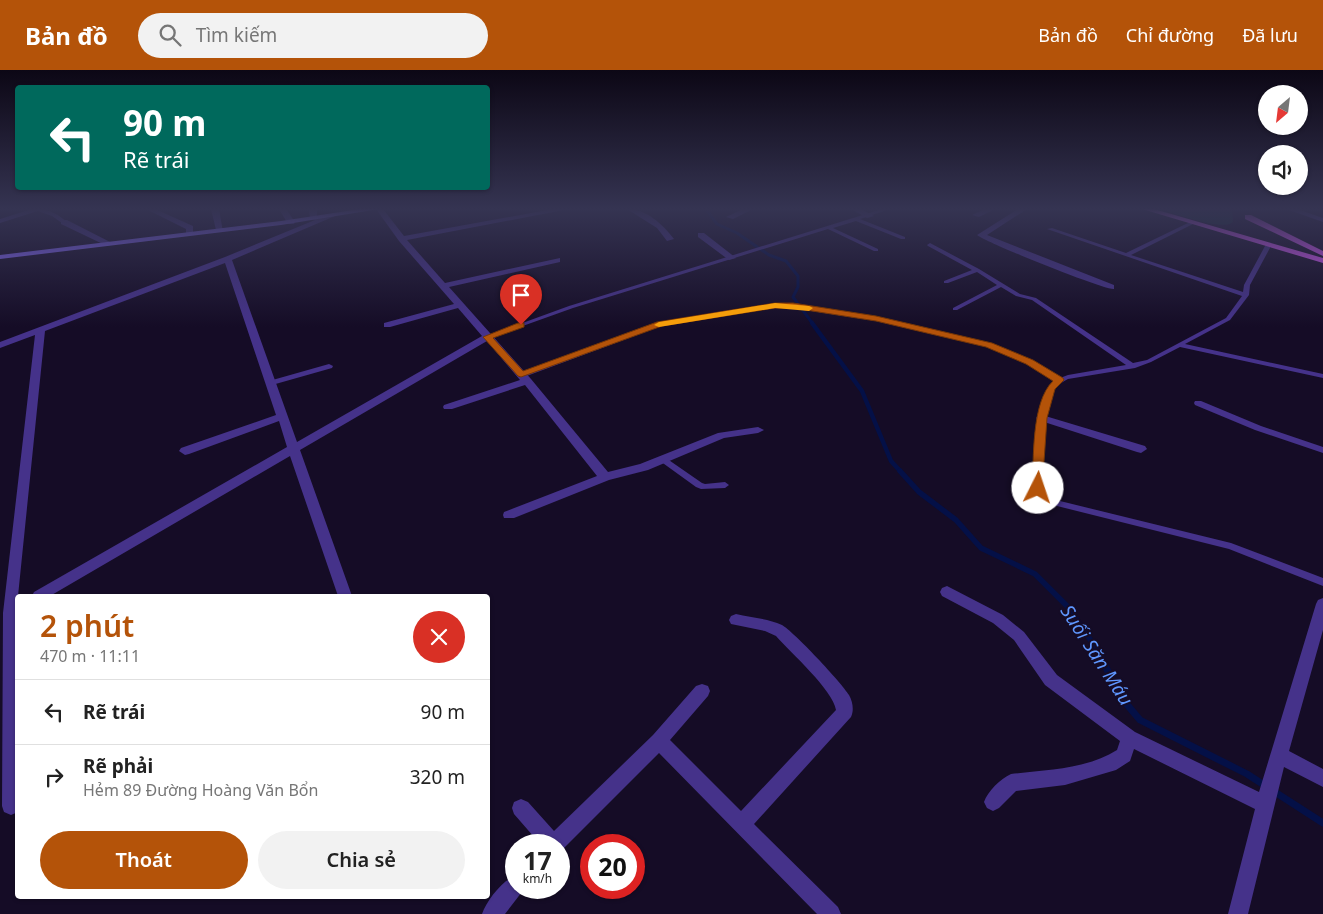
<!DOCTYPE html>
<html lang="vi">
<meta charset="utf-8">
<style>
body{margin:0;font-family:"Noto Sans",sans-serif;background:#f2f2f2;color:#222;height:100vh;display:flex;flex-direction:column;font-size:19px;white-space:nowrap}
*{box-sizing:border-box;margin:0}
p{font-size:16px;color:#767676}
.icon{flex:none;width:28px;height:28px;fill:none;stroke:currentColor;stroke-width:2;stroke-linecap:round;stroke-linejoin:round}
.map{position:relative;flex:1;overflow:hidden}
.side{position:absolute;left:15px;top:524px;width:475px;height:305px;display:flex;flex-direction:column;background:#fff;border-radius:5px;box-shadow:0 1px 4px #0004}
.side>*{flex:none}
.banner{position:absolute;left:15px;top:15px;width:475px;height:105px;border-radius:5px;box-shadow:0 1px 4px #0004;background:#00695c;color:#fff;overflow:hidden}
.needle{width:32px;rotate:208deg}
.buttons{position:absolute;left:1258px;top:15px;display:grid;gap:10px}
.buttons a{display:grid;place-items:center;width:50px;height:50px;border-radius:50%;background:#fff;box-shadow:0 1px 4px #0004;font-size:25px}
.speed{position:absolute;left:505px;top:764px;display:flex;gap:10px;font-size:25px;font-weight:700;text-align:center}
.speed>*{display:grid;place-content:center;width:65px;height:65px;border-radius:50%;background:#fff;box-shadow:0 1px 4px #0004;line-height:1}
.speed small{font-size:12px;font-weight:400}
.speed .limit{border:8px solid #d22;background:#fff;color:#111}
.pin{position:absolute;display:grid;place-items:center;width:42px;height:42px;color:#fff;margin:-51px -21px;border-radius:50% 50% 50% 0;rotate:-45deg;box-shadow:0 0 5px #0007}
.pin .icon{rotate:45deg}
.me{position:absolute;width:55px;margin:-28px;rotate:4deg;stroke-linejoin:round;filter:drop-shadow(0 0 4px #0008)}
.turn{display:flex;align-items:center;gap:18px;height:105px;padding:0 25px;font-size:22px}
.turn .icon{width:65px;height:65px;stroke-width:2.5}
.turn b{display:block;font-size:35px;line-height:42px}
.round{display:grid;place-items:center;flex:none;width:52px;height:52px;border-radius:26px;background:#f2f2f2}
.head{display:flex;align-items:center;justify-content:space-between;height:85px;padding:0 25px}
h1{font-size:30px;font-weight:600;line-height:38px;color:#b45309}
.cta{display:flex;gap:10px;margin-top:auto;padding:10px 25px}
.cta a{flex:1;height:58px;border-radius:30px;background:#b45309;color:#fff;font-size:20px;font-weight:600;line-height:58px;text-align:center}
.cta a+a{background:#f2f2f2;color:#222}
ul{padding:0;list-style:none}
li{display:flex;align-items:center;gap:15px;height:65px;padding:0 25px;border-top:1px solid #e0e0e0}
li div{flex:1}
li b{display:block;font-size:19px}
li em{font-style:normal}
header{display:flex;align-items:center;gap:30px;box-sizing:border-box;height:70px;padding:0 25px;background:#b45309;color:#fff}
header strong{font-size:24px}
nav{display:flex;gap:28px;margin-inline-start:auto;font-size:18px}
.search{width:350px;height:45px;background:#f2f2f2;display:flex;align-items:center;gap:12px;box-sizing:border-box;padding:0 18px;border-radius:28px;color:#767676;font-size:19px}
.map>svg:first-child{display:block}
.green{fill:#0e2b30}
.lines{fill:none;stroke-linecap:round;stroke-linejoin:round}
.stream-far3{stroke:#041047;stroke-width:3}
.stream-far2{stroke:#041047;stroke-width:4.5}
.stream-far1{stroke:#041047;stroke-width:5.5}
.stream{stroke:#041047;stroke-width:7}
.service{fill:#45328a;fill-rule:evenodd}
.minor{fill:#45328a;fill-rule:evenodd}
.secondary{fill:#8768ff;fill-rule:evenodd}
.primary{fill:#df58ff;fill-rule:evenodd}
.route{fill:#b45309;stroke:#753606}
.slow{fill:#f59e0b}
.labels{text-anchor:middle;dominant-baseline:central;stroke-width:4;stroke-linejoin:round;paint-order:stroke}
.water-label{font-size:19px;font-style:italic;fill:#5f97ff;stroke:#150c26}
</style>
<header>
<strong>Bản đồ</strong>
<div class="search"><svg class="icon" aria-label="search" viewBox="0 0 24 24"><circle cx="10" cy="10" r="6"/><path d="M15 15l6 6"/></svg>Tìm kiếm</div>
<nav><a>Bản đồ</a><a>Chỉ đường</a><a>Đã lưu</a></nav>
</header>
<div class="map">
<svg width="1323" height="844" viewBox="0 0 1323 844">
<rect width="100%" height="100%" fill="#150c26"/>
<path class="green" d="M1160,139H1232L1233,152C1224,162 1173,143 1160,139Z"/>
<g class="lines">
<path class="stream-far3" d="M706,139L717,154L737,163L769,185L786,191L798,206V217L793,227L813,254"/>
<path class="stream-far2" d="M812,253L862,321L891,391L901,402"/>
<path class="stream-far1" d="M900,401L919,422L956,450L981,478L1035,504L1068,537L1100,584L1105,594"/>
<path class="stream" d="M1104,593L1119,625L1140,650L1247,704L1323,753"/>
<path class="service" d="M38,139C49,139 59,145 67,152L62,153L52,146L38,141Z
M882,139H890L860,149L905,167V169H901L856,151L833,158L878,179V181H874L828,159L573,238L489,268H485L484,267L569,236Z
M1190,152L1195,153L1131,185L1243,222L1244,215L1265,176L1268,174L1271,176L1250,215L1249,225L1230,250L1185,274L1323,304V308L1180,277L1151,292L1135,298L1068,309C1064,311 1059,314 1056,318C1041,339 1043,392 1042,418L1049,426L1060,431L1231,473L1323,508V516L1229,479L1057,436L1043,430L1034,418C1035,389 1032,331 1055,311L1027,293L987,277L876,251L785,237L723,245L661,256L524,307H518L517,305L658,253L723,241L785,233L876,247L991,274L1031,291L1060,308L1068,305L1126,295L1032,230L1016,226L1001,217L957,240H953V238L997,215L977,202L948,213H944V211L972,200L928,176L927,175L930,173L979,199L1020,224L1036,228L1133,293L1147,290L1226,248L1242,226L1047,159L1052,158L1126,183Z
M329,294L333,296L332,298L272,315L268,313L269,311Z
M1195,331H1201L1261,356L1323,377V383L1255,360L1195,335L1194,333Z
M663,386L702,413L705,414L725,412L729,415L725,418L701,419L696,417L660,391L659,389Z"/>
<path class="minor" d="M32,139H44L0,153V149Z
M146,139H155L193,156V164L186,166V159Z
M211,139H219L223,162L216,160Z
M279,139H286L295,152L294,154H288Z
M309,139H317V149L331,144L335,146L232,190L297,372L482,266L458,238L390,257H384V253L454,234L399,171L376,139H383L404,166L553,139H569L407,170L445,213L560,188V192L449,217L531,309L608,402L640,394L718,363L758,357L764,360L758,363L724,368L648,400L609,410L514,448H504L503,445L504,442L597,406L525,315L452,339H444L443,337L444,335L520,310L487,271L300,380L352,526H338L290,386L50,526H32L34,522L287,377L279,351L189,384L185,385L179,381L181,378L276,345L225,193L45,261L18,526V742L11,745L4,742L2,736L3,543L35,265L0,278V272L225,187L315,150L310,148Z
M627,139C646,139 663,154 674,169L667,171L657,158Z
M743,139H753L733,149L726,147Z
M851,139H861L874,146L867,148Z
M985,139H995L979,147L972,145Z
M1018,139H1027L987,165L1114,215V219C1104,220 987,173 977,165Z
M1286,139H1297L1323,148V152Z
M61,150H67L114,174L107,176L61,154Z
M698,163H704L736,188L729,190L698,167Z
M1042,345L1145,376L1147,379L1141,383L1137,382L1038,350L1036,348L1038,346Z
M947,516L1003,545L1024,562L1057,605L1135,662L1259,722L1316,534L1318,530L1323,528V560L1289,681L1323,699V717L1284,697L1248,844H1228L1255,739L1134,679L1130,691L1116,700L1065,715L1016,721L999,738L993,741L987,738L984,732C988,721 1000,709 1011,704C1046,700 1087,699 1117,680L1120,671L1045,615L1014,570L993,553L942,526L940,522L942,518Z
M736,544C751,548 767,548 782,555C793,561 842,613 849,625C853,632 854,641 851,647L754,754L838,837L841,844H817L659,683L559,783V775H541L514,744L512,738L514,732L521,729L528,732L554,761L653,665L696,616L702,614L708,616L710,621L708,626L670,670L741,741L836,640C833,620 791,583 776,566L765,561L731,554L729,550L731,546Z
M516,805V818H525L505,844H482C487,830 502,811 516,805Z"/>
<path class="secondary" d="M360,139H379L281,155L0,189V185L281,151Z"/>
<path class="primary" d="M1142,139H1154L1323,188V193Z
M1245,145H1251L1323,181V186L1245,149Z"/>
</g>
<linearGradient id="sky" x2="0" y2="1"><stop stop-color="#0c0715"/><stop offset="0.54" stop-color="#353452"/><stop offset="1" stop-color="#353452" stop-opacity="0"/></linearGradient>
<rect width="1323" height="257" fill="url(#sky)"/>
<path class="route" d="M775,233H793L876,246L992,273L1033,290L1063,308L1064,310L1055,319L1047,348L1042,421H1034L1032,418C1034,389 1031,332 1053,311L1026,294L986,277L876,251L793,238H775L662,256L521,307L518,306L483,267L518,253H524V257L493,268L523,301L657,252Z"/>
<path class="slow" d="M775,233L809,236L813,238L809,241L775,238L659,257L654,255L659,252Z"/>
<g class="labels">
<g class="water-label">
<text transform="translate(1097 585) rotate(57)">Suối Săn Máu</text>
</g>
</g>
</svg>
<div class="buttons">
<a><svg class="needle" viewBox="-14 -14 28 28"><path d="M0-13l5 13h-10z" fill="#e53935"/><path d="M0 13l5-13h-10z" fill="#767676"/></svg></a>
<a><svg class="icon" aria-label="sound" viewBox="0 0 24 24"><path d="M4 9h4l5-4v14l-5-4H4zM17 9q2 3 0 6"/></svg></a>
</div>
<div class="speed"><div>17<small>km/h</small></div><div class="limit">20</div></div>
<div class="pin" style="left:521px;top:255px;background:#d93025"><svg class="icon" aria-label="arrive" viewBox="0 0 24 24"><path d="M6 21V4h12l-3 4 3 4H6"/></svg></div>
<svg class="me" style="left:1038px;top:418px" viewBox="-20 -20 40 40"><circle r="19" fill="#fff"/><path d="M0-13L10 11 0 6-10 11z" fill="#b45309"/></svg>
<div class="banner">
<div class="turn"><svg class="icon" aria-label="left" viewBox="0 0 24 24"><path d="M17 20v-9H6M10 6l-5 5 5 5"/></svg><div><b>90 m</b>Rẽ trái</div></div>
</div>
<section class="side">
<div class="head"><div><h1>2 phút</h1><p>470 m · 11:11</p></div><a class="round" style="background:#d93025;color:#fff"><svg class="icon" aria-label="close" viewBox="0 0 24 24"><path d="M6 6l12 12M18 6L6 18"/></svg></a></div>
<ul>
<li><svg class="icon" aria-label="left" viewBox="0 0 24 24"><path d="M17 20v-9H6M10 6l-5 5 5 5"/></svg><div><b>Rẽ trái</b></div><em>90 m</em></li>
<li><svg class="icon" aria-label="right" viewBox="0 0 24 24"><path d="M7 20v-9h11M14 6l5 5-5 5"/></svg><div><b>Rẽ phải</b><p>Hẻm 89 Đường Hoàng Văn Bổn</p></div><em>320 m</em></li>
</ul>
<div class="cta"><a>Thoát</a><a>Chia sẻ</a></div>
</section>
</div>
